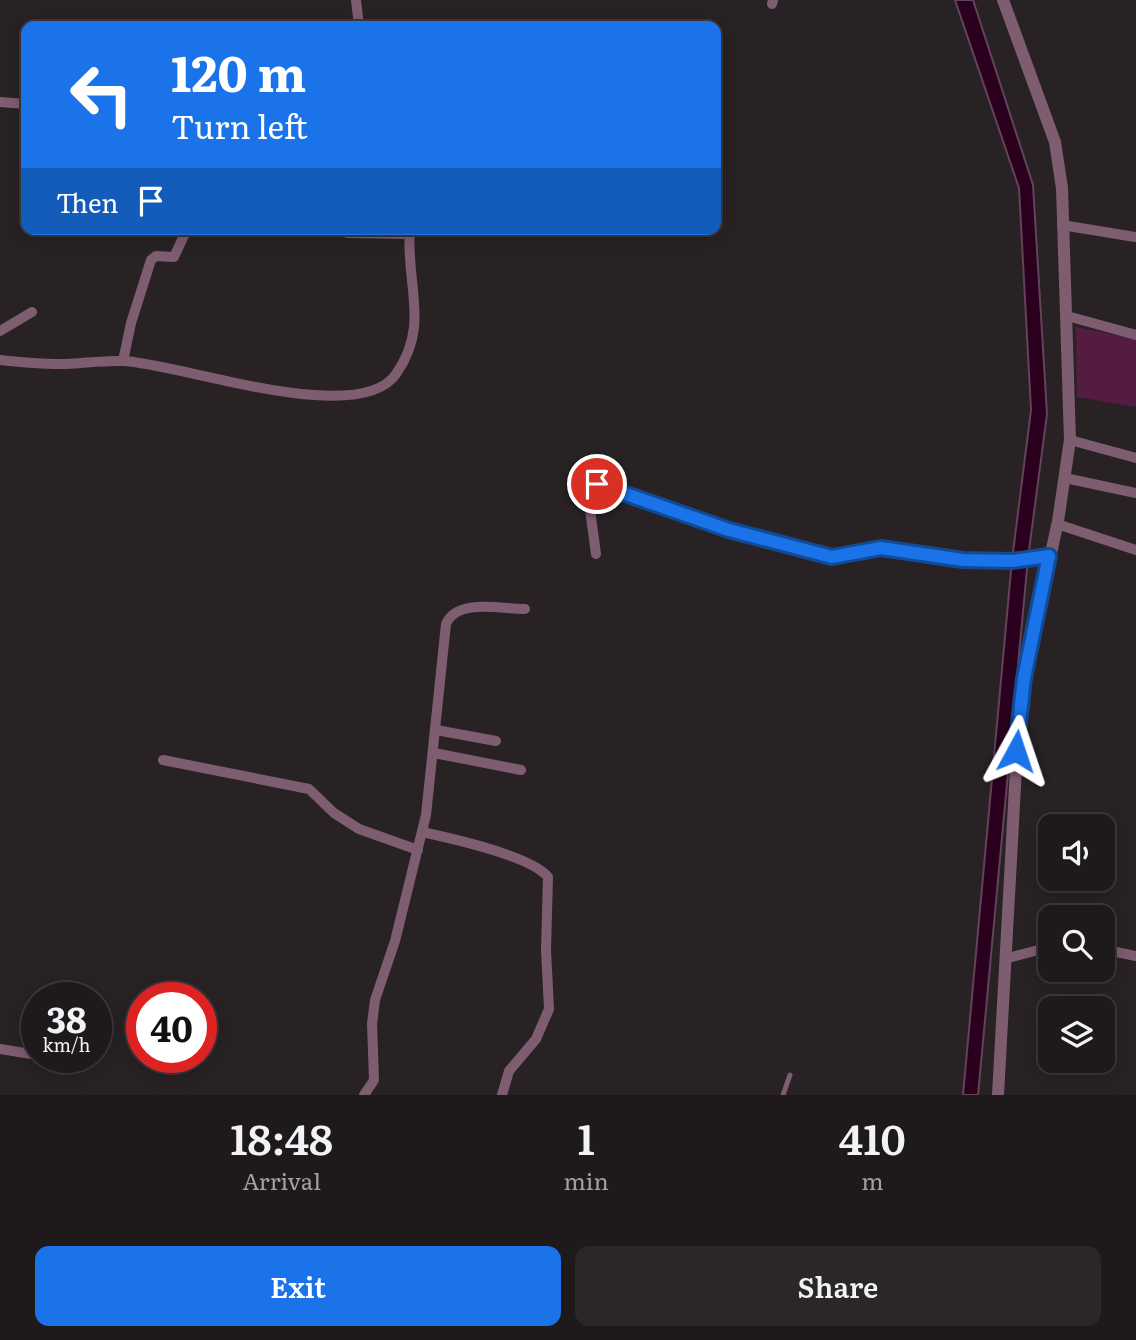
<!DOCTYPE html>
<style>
body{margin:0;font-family:Literata,serif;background:#2b2729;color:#f1f3f6;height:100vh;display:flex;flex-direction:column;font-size:26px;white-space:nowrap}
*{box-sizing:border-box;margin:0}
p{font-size:23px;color:#a1a1a3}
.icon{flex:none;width:38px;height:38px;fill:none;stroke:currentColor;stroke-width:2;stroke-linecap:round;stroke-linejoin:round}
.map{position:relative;height:1095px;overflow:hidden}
.side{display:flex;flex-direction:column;background:#1e1a1c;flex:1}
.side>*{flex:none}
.hud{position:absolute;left:21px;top:21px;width:700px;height:214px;border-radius:14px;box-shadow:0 4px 18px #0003,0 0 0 2px #3c383b;background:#1a73e8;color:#fff;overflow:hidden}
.buttons{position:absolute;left:1038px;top:814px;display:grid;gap:14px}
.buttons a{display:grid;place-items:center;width:77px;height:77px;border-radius:14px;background:#1e1a1c;box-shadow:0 4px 18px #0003,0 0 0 2px #3c383b;font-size:35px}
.speed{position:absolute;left:21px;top:982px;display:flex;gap:14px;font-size:35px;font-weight:700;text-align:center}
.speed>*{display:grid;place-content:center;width:91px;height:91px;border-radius:50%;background:#1e1a1c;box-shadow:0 4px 18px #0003,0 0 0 2px #3c383b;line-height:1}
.speed small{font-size:18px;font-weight:400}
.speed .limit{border:10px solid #d22;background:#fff;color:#111}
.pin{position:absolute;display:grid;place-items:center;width:60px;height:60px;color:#fff;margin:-30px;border:4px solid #fff;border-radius:50%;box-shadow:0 2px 7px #0007}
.me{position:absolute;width:77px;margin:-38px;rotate:5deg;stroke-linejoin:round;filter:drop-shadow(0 0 5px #0008)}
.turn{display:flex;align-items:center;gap:24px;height:147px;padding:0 35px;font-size:32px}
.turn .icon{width:91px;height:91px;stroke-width:2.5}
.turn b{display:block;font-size:49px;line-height:60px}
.then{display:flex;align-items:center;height:66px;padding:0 35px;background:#0003;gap:14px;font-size:26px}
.eta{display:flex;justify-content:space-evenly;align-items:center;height:119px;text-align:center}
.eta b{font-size:42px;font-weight:600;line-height:49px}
.primary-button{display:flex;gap:14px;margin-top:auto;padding:14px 35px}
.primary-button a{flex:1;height:80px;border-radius:14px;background:#1a73e8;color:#fff;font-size:28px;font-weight:600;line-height:80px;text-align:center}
.primary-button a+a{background:#2b2729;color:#f1f3f6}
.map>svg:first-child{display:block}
.green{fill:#541c41}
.water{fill:#2b001e;stroke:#624359;stroke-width:2}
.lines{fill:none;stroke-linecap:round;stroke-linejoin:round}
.service{stroke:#7e5d70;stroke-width:5}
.minor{stroke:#7e5d70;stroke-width:10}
.tertiary{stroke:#7e5d70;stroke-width:12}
.route-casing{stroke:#114b97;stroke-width:18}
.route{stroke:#1a73e8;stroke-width:12}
</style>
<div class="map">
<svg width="1136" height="1095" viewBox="0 0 1136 1095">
<rect width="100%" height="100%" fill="#282225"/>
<path class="green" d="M1076,327L1136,339V407L1077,397Z"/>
<path class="water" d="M955,0H973L1033,185L1047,414L1028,558L978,1095H963L1012,560L1031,410L1019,188Z"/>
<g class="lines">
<path class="service" d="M783,1095L790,1075"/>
<path class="minor" d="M356,0L359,26
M772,4L773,0
M0,102L26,104
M1062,225L1135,237
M347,233L410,234
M1067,316L1136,335
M0,331L32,312
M0,360C19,362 39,364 59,364C80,364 101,360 123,361C179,363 358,429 396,374C431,325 405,283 410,229
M123,361L131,323L151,260L156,256L174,257L187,229
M1070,440L1136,458
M1065,478L1136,493
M1057,524L1136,550
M596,554L588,495L597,484L729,530L832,557L881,548L963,560L1012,561L1049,556
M436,730L496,741
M434,753L521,770
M163,760L309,789L334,813L359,829L418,850
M422,832C450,838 531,856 548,877L546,950L549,1009L536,1039L509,1071L502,1095
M1102,949L1136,956
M1008,958L1050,947
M0,1049L37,1055
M364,1095L374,1080L372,1024L375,1000L395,941L426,815L446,624C457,598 501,609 525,609"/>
<path class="tertiary" d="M998,1095L1019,714L1024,678L1058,521L1070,440L1062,188L1055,142L1003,0"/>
</g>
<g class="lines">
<g class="route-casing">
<path id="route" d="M597,484L729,530L832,557L881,548L963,560L1012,561L1049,556L1024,678L1016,751"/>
</g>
<use href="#route" class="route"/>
</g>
</svg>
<div class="buttons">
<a><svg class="icon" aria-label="sound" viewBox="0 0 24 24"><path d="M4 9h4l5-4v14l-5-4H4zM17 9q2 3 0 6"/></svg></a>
<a><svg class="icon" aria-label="search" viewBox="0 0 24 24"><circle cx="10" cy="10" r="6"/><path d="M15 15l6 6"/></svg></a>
<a><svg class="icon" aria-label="layers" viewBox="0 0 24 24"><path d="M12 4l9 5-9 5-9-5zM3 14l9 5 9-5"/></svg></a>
</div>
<div class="speed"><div>38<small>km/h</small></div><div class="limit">40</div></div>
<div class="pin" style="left:597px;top:484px;background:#d93025"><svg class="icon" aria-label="arrive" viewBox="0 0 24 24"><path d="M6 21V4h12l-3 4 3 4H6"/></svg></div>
<svg class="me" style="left:1016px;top:751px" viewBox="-20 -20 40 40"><path d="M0-17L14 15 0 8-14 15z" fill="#1a73e8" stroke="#fff" stroke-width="4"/></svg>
<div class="hud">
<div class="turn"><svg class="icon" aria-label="left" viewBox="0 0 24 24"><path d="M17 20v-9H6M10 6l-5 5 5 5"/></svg><div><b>120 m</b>Turn left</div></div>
<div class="then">Then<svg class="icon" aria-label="arrive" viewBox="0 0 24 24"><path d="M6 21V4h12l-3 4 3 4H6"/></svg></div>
</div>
</div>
<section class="side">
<div class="eta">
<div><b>18:48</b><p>Arrival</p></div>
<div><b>1</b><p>min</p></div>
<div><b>410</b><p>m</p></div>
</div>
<div class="primary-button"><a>Exit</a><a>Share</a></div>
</section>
